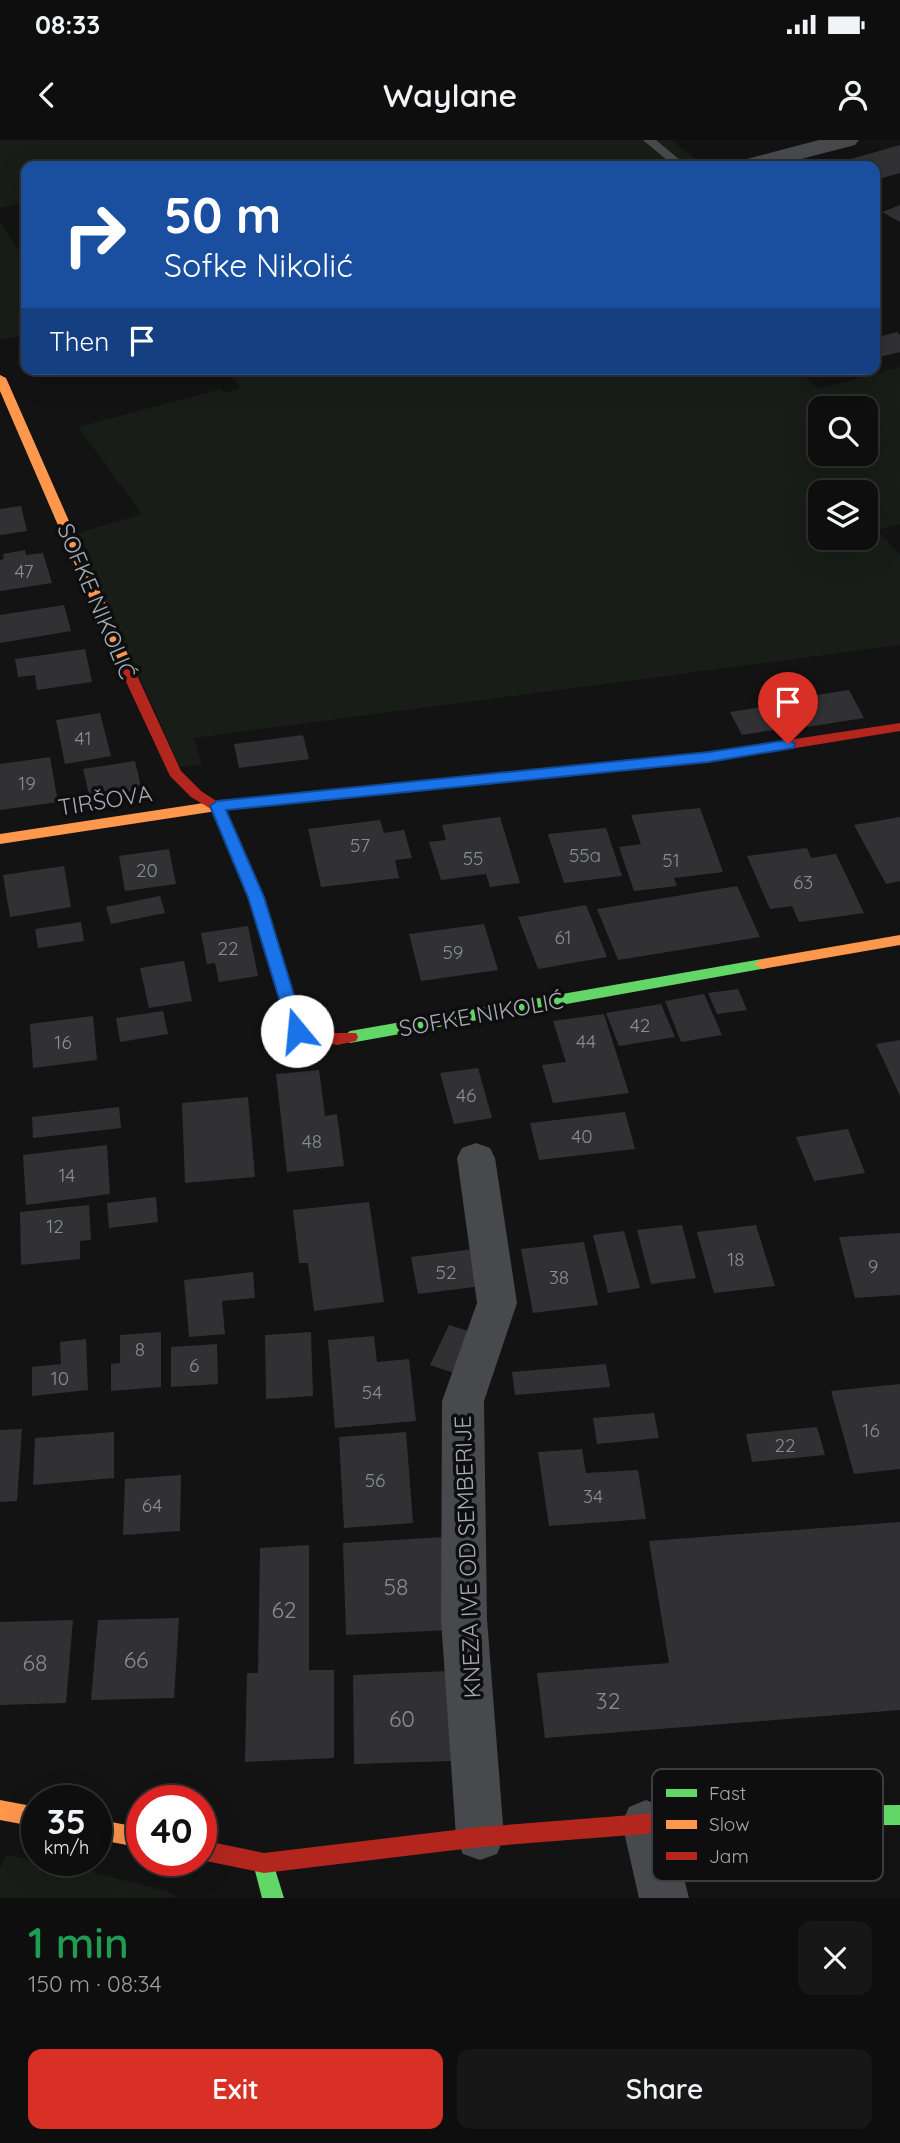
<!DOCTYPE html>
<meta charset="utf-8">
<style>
body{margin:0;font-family:Quicksand,sans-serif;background:#171717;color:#f1f3f6;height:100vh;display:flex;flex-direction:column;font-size:26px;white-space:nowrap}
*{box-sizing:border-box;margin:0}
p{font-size:23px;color:#9b9c9e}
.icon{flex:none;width:38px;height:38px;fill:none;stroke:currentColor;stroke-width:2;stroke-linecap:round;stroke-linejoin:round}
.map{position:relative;height:1758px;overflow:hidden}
.details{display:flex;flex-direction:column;background:#0e0e0e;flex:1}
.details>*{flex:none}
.hud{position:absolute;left:21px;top:21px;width:859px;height:214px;border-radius:14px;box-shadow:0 7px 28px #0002,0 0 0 2px #2e2e2e;background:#1a4fa0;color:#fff;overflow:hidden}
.tools{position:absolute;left:808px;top:256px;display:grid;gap:14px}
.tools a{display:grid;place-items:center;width:70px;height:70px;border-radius:14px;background:#0e0e0e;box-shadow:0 7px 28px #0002,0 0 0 2px #2e2e2e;font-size:35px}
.speed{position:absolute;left:21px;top:1645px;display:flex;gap:14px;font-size:35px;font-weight:700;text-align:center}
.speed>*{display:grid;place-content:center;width:91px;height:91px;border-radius:50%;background:#0e0e0e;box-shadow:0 7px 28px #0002,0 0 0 2px #2e2e2e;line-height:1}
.speed small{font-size:18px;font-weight:400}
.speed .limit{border:10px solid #d22;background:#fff;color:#111}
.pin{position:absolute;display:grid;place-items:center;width:60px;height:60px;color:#fff;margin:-72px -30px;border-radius:50% 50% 50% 0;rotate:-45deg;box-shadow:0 0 7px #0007}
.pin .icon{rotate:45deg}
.me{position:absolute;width:77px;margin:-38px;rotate:343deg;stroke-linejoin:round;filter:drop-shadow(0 0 5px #0008)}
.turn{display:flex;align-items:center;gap:24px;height:147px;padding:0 28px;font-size:32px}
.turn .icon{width:91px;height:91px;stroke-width:2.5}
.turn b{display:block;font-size:49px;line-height:60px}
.then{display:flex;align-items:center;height:66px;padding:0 28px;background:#0003;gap:14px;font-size:26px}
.round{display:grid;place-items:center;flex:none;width:74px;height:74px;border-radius:14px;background:#171717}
.overview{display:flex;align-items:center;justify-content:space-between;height:119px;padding:0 28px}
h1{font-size:42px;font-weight:600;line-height:52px;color:#1e9e55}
.action{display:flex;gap:14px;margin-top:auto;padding:14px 28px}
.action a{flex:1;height:80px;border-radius:14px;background:#d93025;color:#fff;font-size:28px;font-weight:600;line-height:80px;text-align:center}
.action a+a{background:#171717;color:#f1f3f6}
.status{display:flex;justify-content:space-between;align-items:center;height:49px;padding:0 35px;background:#0e0e0e;direction:ltr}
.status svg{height:19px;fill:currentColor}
header{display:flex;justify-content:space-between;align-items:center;height:91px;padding:0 28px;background:#0e0e0e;font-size:32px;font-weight:600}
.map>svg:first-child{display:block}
.green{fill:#181d18;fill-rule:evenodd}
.building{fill:#313133}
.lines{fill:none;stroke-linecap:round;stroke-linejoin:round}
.lane{fill:#48494c;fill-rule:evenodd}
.street{fill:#48494c;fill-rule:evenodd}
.fast{fill:#63d668;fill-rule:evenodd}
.slow{fill:#ff974d;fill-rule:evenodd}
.jam{fill:#b3261e;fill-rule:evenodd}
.route{fill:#1a73e8;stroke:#114b97;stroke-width:2}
.labels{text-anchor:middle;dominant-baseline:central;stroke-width:7;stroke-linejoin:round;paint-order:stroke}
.number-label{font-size:19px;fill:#888c94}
.street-label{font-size:23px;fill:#a5abb4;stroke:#0e0e0f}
.near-number-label{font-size:23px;fill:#888c94}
.key{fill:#0e0e0f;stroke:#3b3d41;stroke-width:2}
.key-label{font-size:19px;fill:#a5abb4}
</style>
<div class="status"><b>08:33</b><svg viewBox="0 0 49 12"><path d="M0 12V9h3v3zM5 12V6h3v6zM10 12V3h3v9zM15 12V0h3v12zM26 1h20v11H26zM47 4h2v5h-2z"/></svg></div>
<header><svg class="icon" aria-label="back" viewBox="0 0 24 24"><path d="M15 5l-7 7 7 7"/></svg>Waylane<svg class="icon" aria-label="person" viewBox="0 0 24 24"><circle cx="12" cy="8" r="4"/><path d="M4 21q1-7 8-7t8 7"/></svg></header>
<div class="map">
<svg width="900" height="1758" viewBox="0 0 900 1758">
<rect width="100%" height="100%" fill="#131313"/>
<path class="green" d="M0,0H672L703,26H26V62L0,68Z
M0,82L26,121V195L0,200Z
M900,227V384L877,390L900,415V505L194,598L202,624L180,627L75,394L142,374L78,287L221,249L224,253L240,248L226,229H795L819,249ZM821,268H866V313H821ZM821,352H866V397H821Z
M7,1715L91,1732L166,1751L179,1758H0V1728Z"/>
<path class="building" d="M900,5V33L875,40V26H826Z
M900,65V82L882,72Z
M897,192L900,195V212L875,218V198Z
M21,366L27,391L0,395V369Z
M25,410L26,415L43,413L52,443L0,451V420L4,419L3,414Z
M64,465L71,491L0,503V475Z
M85,509L92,542L37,550L35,535L18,537L15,519Z
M849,550L864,578L807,587L792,559Z
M781,564L793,587L742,595L730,572Z
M100,573L111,616L65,624L56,580Z
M303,595L309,619L239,628L234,604Z
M50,617L58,662L0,670V624Z
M135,621L142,651L90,659L83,629Z
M700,668L723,732L674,738L677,746L634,751L619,707L641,704L631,675Z
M500,677L520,743L490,747L486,734L441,740L429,702L446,700L442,685Z
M900,677V741L886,744L854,685Z
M380,680L384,693L404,690L412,718L395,720L399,738L321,747L308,689Z
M606,688L622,736L564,743L548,694Z
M807,708L811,718L836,714L864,773L799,782L792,766L770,769L747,716Z
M169,709L176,744L125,751L119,716Z
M64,726L71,767L10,777L3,735Z
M737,746L760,797L618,820L597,769Z
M160,756L165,773L111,784L106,767Z
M586,765L607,817L538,829L518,777Z
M81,782L84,801L38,808L35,789Z
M484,784L498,830L421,841L409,794Z
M248,786L258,836L219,842L215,823L207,824L201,793Z
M184,821L192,861L149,868L140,828Z
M738,849L747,870L717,874L708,853Z
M704,854L722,895L681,902L665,861Z
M661,864L675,897L619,906L606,873Z
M163,871L168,894L120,902L116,878Z
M604,874L629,953L553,963L542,925L566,922L553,881Z
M93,876L97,920L33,928L30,884Z
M900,900V956L876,904Z
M478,928L492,978L454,984L440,933Z
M319,930L325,976L337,974L344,1026L287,1032L276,934Z
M248,957L255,1037L185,1043L182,963Z
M119,967L121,988L33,998L32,977Z
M625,972L635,1009L539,1020L530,983Z
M848,989L865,1033L814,1041L796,997Z
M107,1005L110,1054L26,1065L23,1015Z
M156,1057L158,1082L109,1088L107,1063Z
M369,1062L384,1162L314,1171L308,1123H299L293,1070Z
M89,1065L91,1100L80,1101V1119L21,1125L20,1072Z
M682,1085L696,1138L651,1144L637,1090Z
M756,1085L775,1146L714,1153L697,1092Z
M624,1091L640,1148L608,1153L593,1095Z
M900,1093V1155L855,1158L839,1097Z
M584,1102L598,1165L533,1173L521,1109Z
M474,1109L482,1146L418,1154L411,1117Z
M253,1132L255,1158L222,1161L225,1194L189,1197L184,1140Z
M449,1185L472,1192L454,1233L430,1225Z
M161,1192V1247L111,1251V1224L120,1223V1195Z
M311,1192L313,1256L266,1259L265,1195Z
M374,1196L377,1222L409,1219L416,1281L335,1288L328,1200Z
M86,1199L88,1250L32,1256V1227L61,1224L60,1202Z
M217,1204L218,1244L171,1247V1207Z
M606,1224L610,1247L515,1255L512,1232Z
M900,1244V1329L854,1334L831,1251Z
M654,1273L659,1298L597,1304L593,1278Z
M817,1287L825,1315L752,1322L746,1294Z
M22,1289L17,1361L0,1362V1290Z
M114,1292V1338L33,1345L35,1298Z
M406,1292L413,1383L344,1388L339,1297Z
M582,1309L586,1333L638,1330L646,1379L549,1386L538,1312Z
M181,1335L180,1391L123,1395L125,1339Z
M900,1382V1570L545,1598L537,1533L669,1523L649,1401Z
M445,1397L451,1490L346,1495L343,1403Z
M309,1405V1530H334V1618L245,1622L247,1533H258L260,1408Z
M179,1478L174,1558L91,1560L98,1480Z
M73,1480L66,1563L0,1565V1482Z
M448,1531L452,1621L354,1624L353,1535Z"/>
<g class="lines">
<path class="lane" d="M643,0H656L687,26H674Z"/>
<path class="street" d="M819,0H859L855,5L774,26H735L739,21Z
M476,1003L490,1008L495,1018L517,1163L484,1261L487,1479L504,1697L497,1714L480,1720L463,1714L456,1697L441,1479L442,1261L477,1163L457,1018L462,1008Z
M646,1660L663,1667L670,1683L689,1758H639L622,1683L629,1667Z"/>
<path class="fast" d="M762,819L767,820L770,824L767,828L350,903L342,897L350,891Z
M900,1665V1685L769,1686L695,1690L688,1687L685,1680L688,1673L695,1670L769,1666Z
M264,1713L271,1716L284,1758H262L253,1723L257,1716Z"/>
<path class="slow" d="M0,235L6,238L135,531L133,534H123L121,531L0,251Z
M458,637L465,642L463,645L217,671L0,704V694L217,661Z
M900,795V805L762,829L754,824L762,819Z
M0,1660L37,1667V1687L0,1680Z
M96,1679L142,1688V1708L96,1699Z"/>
<path class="jam" d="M128,527L135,531L181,631L201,651L224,666L263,757L304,887L337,893H356L358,897L356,901L337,905L291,895L249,757L211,669L191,657L170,636L121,531Z
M900,583V591L709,622L458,647L451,642L458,637L709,612Z
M695,1670L702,1673L705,1680L702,1687L695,1690L480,1707L264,1733L201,1720V1700L264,1713L480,1687Z"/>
</g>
<path class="route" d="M788,600L795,604L793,608L709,622L226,670L264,757L305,891L297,897L289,891L248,757L210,666L217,661L709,612Z"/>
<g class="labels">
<g class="number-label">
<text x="24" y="431">47</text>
<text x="83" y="598">41</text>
<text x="27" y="643">19</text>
<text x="360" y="705">57</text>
<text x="585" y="715">55a</text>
<text x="473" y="718">55</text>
<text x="671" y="720">51</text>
<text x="147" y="730">20</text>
<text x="803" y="742">63</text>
<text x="563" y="797">61</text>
<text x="228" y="808">22</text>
<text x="453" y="812">59</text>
<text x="640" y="885">42</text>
<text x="586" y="901">44</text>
<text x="63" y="902">16</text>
<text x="466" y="955">46</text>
<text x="582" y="996">40</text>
<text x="312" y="1001">48</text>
<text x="67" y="1035">14</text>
<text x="55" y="1086">12</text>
<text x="736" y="1119">18</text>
<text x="873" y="1126">9</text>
<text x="446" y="1132">52</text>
<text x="559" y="1137">38</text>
<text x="140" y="1209">8</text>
<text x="194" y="1225">6</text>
<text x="60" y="1238">10</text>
<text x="372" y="1252">54</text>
<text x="871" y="1290">16</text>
<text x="785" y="1305">22</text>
<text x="375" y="1340">56</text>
<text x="593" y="1356">34</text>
<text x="152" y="1365">64</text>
</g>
<g class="street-label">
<text transform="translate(97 461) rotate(67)">SOFKE NIKOLIĆ</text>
<text transform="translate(105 660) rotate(-9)">TIRŠOVA</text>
<text transform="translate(481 874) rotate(-10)">SOFKE NIKOLIĆ</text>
<text transform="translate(467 1417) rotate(-92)">KNEZA IVE OD SEMBERIJE</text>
</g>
<g class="near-number-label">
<text x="396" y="1446">58</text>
<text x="284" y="1469">62</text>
<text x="136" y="1519">66</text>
<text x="35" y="1522">68</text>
<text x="608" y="1560">32</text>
<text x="402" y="1578">60</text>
</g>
</g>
<rect x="652" y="1629" width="231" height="112" rx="10" class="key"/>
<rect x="666" y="1649" width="31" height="8" fill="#63d668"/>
<rect x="666" y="1680" width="31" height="9" fill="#ff974d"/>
<rect x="666" y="1712" width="31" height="8" fill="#b3261e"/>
<g class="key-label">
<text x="709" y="1660">Fast</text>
<text x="709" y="1691">Slow</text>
<text x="709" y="1723">Jam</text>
</g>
</svg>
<div class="tools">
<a><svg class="icon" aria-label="search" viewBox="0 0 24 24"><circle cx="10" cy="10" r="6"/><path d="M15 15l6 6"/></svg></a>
<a><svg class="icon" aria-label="layers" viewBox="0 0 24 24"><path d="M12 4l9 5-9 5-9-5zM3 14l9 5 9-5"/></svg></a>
</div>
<div class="speed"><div>35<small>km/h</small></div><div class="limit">40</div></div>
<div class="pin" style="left:788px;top:604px;background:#d93025"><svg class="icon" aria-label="arrive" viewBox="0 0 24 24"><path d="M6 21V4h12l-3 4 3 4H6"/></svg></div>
<svg class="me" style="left:297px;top:891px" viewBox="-20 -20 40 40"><circle r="19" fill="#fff"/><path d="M0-13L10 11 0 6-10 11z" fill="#1a73e8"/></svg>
<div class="hud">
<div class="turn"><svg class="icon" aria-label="right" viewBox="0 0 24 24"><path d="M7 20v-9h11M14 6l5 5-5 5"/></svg><div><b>50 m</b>Sofke Nikolić</div></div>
<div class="then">Then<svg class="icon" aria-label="arrive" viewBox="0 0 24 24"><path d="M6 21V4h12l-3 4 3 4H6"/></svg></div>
</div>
</div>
<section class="details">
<div class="overview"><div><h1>1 min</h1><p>150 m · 08:34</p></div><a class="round"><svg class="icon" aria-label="close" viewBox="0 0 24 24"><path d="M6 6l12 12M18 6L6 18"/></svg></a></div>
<div class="action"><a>Exit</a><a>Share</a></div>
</section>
